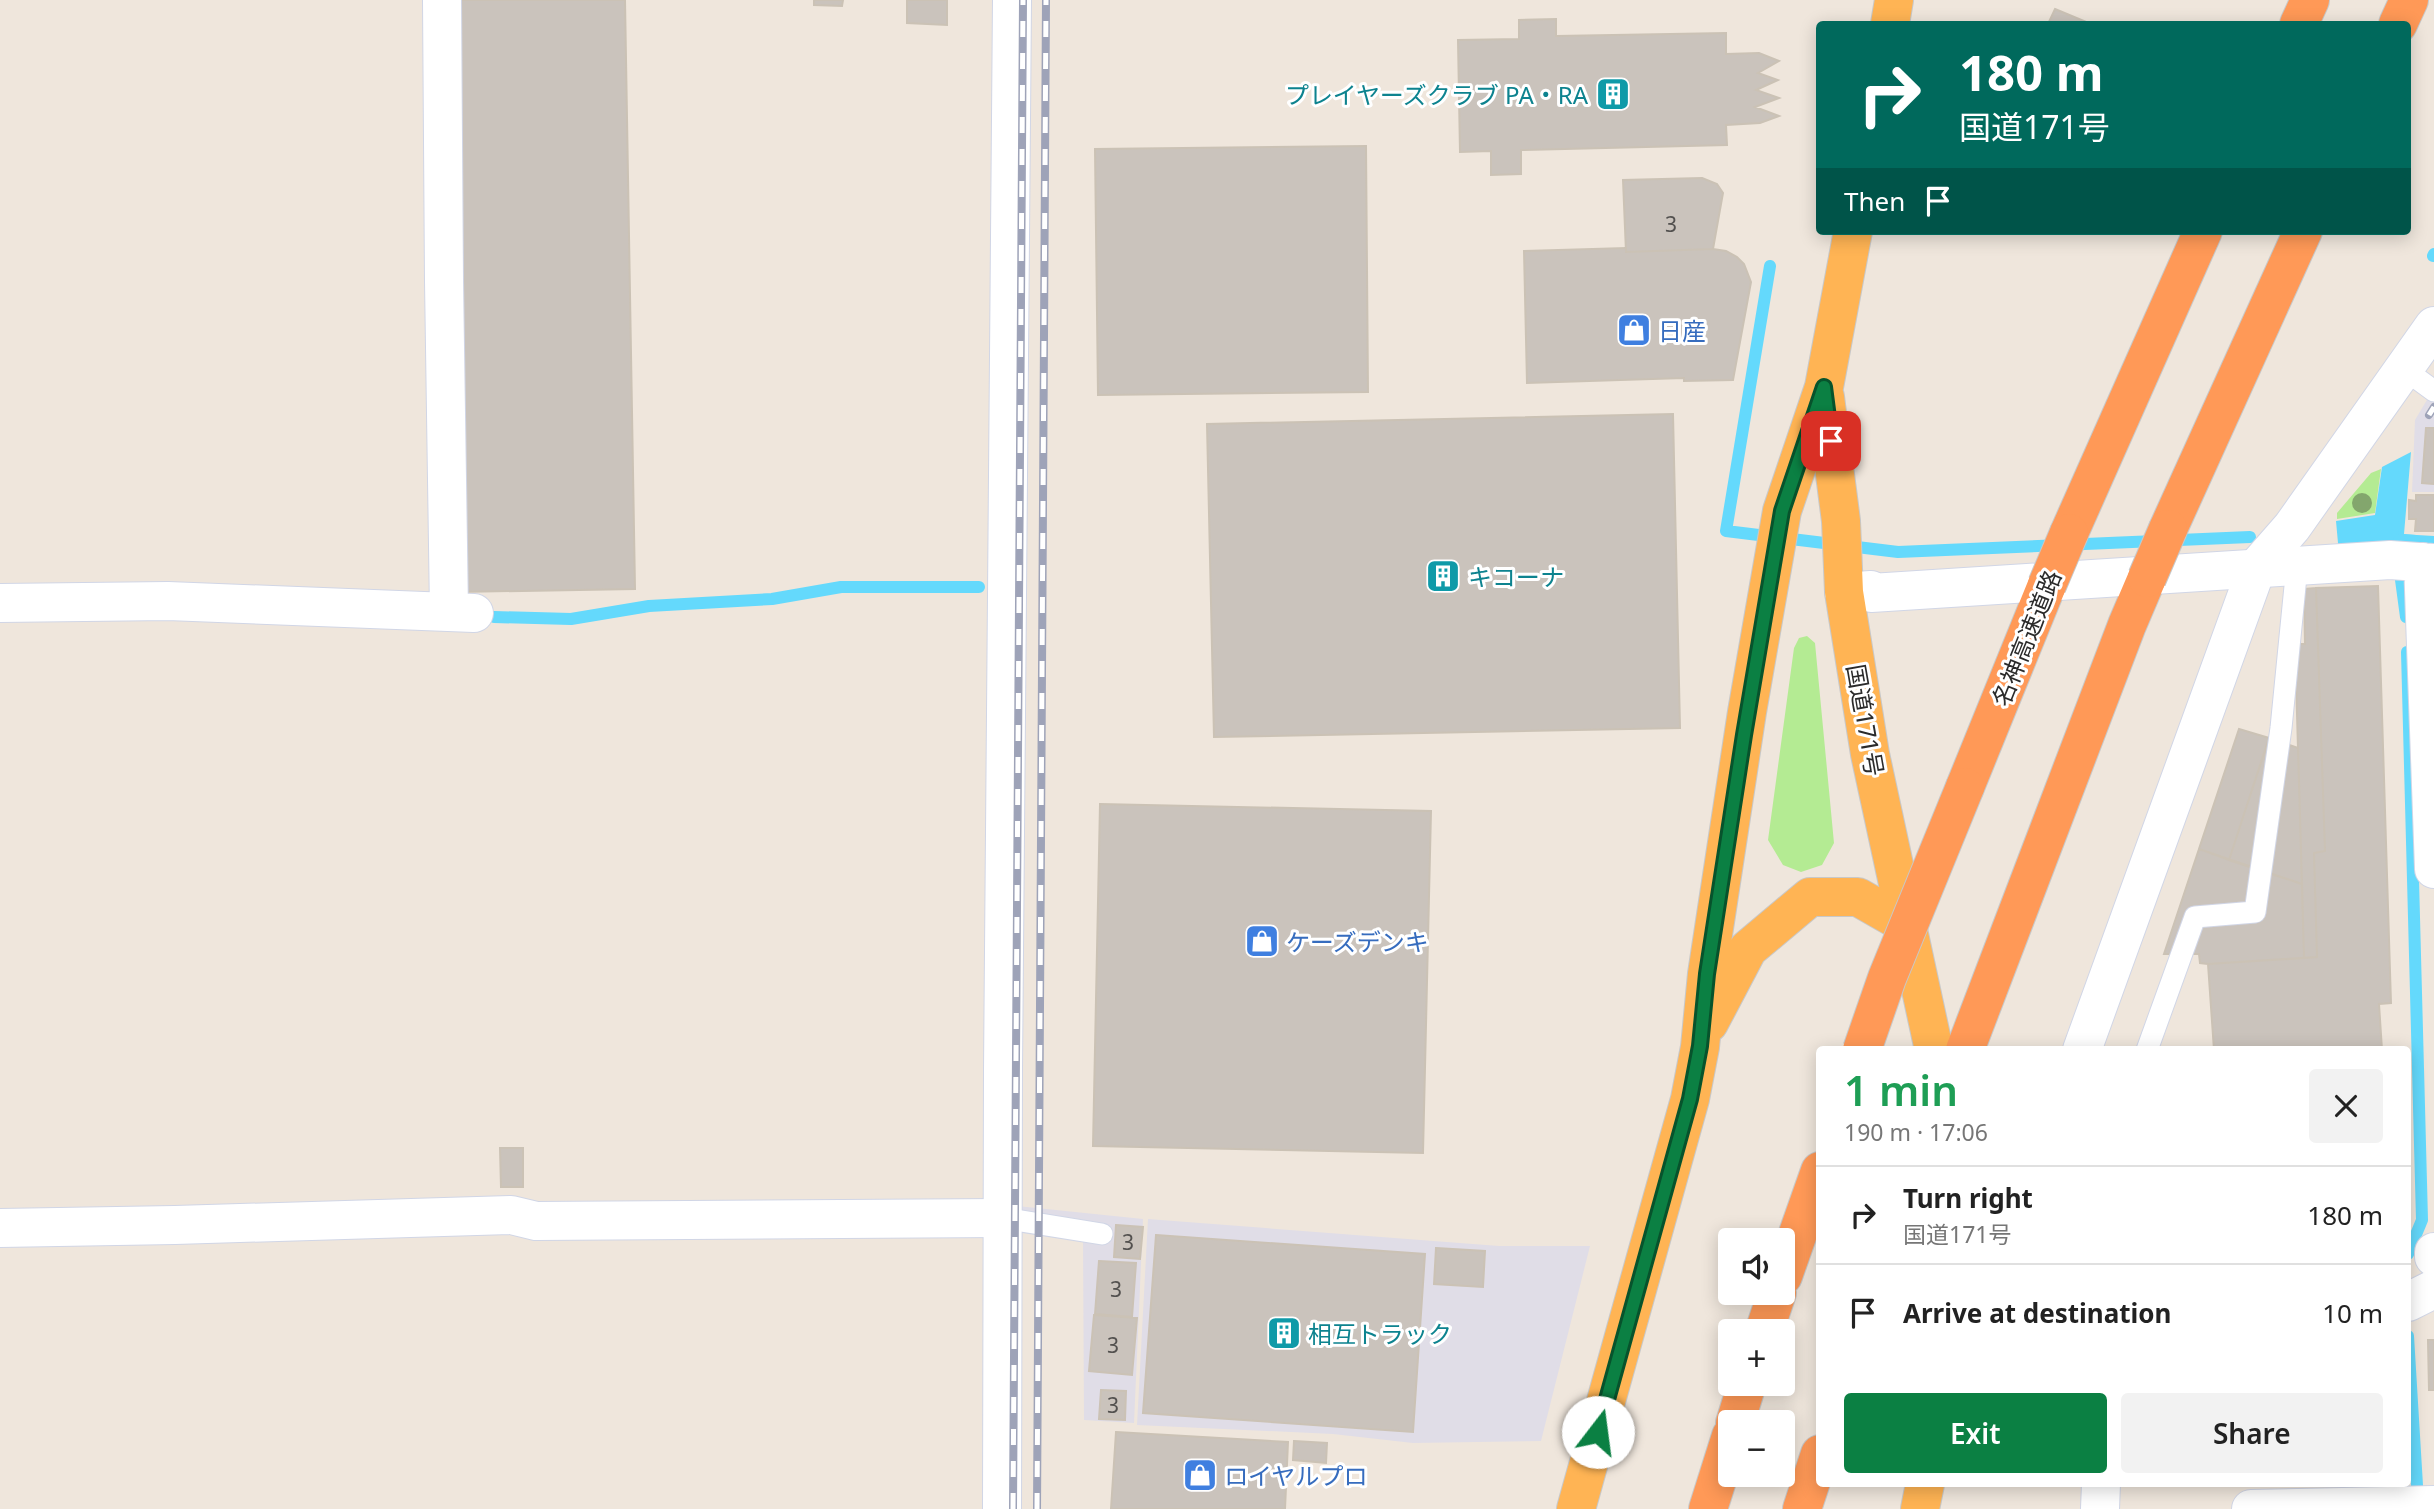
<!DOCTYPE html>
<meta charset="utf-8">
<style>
body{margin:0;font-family:"Noto Sans","Noto Sans JP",sans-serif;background:#f2f2f2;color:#222;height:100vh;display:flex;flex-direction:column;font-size:26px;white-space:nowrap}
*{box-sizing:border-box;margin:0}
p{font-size:23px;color:#767676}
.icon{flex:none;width:38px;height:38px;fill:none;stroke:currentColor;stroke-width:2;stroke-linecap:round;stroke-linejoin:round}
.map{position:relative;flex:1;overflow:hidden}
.side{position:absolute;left:1816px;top:1046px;width:595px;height:441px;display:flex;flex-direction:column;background:#fff;border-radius:7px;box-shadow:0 4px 18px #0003}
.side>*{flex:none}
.top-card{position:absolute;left:1816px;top:21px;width:595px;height:214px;border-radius:7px;box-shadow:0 4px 18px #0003;background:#00695c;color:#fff;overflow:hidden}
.fabs{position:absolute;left:1718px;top:1228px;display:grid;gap:14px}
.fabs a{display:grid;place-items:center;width:77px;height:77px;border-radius:7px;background:#fff;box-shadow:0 4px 18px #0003;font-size:35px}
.pin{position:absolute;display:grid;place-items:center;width:60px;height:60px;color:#fff;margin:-30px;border-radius:14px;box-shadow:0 4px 10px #0006}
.me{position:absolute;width:77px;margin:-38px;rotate:15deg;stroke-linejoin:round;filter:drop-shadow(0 0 5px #0008)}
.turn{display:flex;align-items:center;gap:24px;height:147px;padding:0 28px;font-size:32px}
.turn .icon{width:91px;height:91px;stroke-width:2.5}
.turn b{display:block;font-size:49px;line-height:60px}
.then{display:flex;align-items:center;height:66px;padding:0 28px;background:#0003;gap:14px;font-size:26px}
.round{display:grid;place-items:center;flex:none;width:74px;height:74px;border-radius:7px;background:#f2f2f2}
.summary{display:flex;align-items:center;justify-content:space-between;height:119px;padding:0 28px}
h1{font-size:42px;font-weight:600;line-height:52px;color:#1e9e55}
.action{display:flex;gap:14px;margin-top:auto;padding:14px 28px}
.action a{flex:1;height:80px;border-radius:7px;background:#0b8043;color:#fff;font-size:28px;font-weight:600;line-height:80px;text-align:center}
.action a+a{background:#f2f2f2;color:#222}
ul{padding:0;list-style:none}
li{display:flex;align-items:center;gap:21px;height:98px;padding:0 28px;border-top:2px solid #e0e0e0}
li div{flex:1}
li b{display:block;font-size:26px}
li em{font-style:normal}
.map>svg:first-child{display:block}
.industrial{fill:#e0dde7}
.green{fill:#b4eb93}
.water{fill:#64d9fc}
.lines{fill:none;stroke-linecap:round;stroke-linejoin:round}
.stream{stroke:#64d9fc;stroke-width:12}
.building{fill:#cac3bc;stroke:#cbc2b5;stroke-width:2}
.service-casing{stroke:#d1d6e6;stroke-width:23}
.minor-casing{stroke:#d1d6e6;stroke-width:40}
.tertiary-casing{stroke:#d1d6e6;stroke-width:40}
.trunk-casing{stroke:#c8c8c8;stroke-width:40}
.motorway-casing{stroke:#c8c8c8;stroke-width:40}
.service{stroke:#fff;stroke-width:21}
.minor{stroke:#fff;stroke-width:38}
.tertiary{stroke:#fff;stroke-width:38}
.trunk{stroke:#ffb454;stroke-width:38}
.motorway{stroke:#ff9957;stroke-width:38}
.rail-casing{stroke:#9ea3b8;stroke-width:8}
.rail{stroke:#fff;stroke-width:5;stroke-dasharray:16;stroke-linecap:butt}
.motorway-bridge-casing{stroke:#c8c8c8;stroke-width:40;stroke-linecap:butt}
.motorway-bridge{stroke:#ff9957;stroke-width:38}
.tree{fill:#83a66d}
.route-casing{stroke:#07532c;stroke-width:18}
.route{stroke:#0b8043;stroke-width:12}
.labels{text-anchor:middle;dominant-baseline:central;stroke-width:6;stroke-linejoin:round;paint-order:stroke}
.number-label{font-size:21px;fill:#53514f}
.culture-label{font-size:24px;fill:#0d838f;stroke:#fff;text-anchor:start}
.shop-label{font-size:24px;fill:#366cbe;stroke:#fff;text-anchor:start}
.street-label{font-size:24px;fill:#2b2b2b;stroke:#fff}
</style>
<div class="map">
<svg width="2434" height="1509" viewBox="0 0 2434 1509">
<rect width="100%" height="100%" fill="#efe6dc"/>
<path class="industrial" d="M2434,388V492H2412L2415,420Z
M1017,1206L1143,1219L1134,1423L1084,1420L1083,1239L1017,1228Z
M1148,1219L1499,1246H1590L1541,1441L1413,1443L1333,1434L1137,1425Z"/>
<path class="green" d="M2381,469L2375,513L2337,519V513L2371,473Z
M1807,636L1815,643L1834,843L1822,865L1801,872L1783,865L1768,840L1794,648L1799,638Z"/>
<path class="water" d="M2411,452L2404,534L2416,535L2417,548L2339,554L2336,521L2375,515L2382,467Z"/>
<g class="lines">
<path class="stream" d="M2433,256L2434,254
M1770,266L1726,531L1898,552L2250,537
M2399,540L2434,542
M2399,565L2406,617
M494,617L571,619L649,606L772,599L841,587H979
M2407,652L2422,1220L2408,1254
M2408,1336L2418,1502"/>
</g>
<path class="building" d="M447,0H625L635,589L457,592Z
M814,0H843L842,6L814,5Z
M907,0H947V25L907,23Z
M2055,9L2091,24H2048Z
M1556,19V36L1726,33V54L1759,53L1779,61L1758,73L1778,80L1756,90L1779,98L1755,107L1779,116L1760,123L1726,125L1727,145L1521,150V174L1491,175V151L1460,152L1458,40L1519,39V20Z
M1366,146L1368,392L1098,395L1095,149Z
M1702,178L1717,184L1723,193L1713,249L1626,252L1623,180Z
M1626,248V252L1713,249L1726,251L1737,257L1744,264L1751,282L1733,380L1684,381V378L1527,383L1524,251Z
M1673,414L1680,728L1214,737L1207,424Z
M2426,428H2434V484L2422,483Z
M2416,495H2434V531H2415L2416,519H2409V500L2416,501Z
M2378,586L2391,1003L2379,1004L2382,1050H2214L2208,964L2317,957L2314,853L2325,851L2316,588Z
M2316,588L2325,851L2314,853L2317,957L2304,958L2295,644H2305L2304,589Z
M2239,729L2269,738L2229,860L2199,849Z
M2269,738L2298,748L2302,884L2229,860Z
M1100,804L1431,811L1423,1153L1093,1146Z
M2199,849L2302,884L2304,958L2208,964L2200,963L2199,954H2164Z
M500,1148H523V1187H501Z
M1116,1225L1143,1227L1140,1259L1114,1257Z
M1156,1235L1425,1254L1413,1432L1143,1413Z
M1436,1248L1485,1251L1483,1287L1434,1284Z
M1099,1261L1136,1263L1132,1317L1095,1314Z
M1094,1315L1137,1318L1132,1375L1089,1371Z
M2428,1340H2434V1390H2429Z
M1101,1390L1126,1391L1125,1420L1099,1419Z
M1116,1432L1288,1442L1285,1509H1111Z
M1294,1441L1327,1443L1326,1463L1293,1460Z"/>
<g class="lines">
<g class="service-casing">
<path id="service" d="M2404,369L2434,391
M2147,1050L2195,917L2255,912L2281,728L2297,566
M1002,1218L1102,1234"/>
</g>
<g class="minor-casing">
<path id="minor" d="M442,0L444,281L449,611
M2423,562L2434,869
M1844,592L1871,590V593L2390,560L2434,563
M0,603L168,601L474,613
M0,1228L175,1225L511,1215L536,1221L1002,1218
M2434,1252V1257
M2408,1302L2434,1289
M2100,1509L2101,1484
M2251,1509L2434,1505"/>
</g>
<g class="tertiary-casing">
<path id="tertiary" d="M2082,1050L2257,567L2292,527L2434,326
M1002,1509L1003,1070L1012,0"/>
</g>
<g class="trunk-casing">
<path id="trunk" d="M1890,24L1894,0
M1825,397L1841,521L1844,592L1870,754L1934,1050
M1709,1023L1748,949L1810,897H1858L1907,925
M1576,1509L1690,1099L1700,1047L1707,974L1747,712L1782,511L1824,387L1853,231
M1920,1509L1925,1484"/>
</g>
<g class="motorway-casing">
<path id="motorway" d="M2299,24L2310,0
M2398,24L2409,0
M2168,529L2303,231
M2069,533L2203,231
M1965,787L2047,585
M1965,1050L2127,625L2147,578
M1783,1276L1820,1171
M1764,1332L1777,1293
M1735,1423L1747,1384
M1708,1509L1731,1436
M1802,1509L1820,1454"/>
</g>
<use href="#service" class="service"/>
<use href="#minor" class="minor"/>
<use href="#tertiary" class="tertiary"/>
<use href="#trunk" class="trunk"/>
<use href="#motorway" class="motorway"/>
<g class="rail-casing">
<path id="rail" d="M2429,415L2434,407
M1013,1509L1023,0
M1037,1509L1046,0"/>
</g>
<use href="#rail" class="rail"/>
<g class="motorway-bridge-casing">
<path id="motorway-bridge" d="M2147,578L2168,529
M2047,585L2069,533
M1862,1050L1887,978L1965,787"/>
</g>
<use href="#motorway-bridge" class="motorway-bridge"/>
</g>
<circle class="tree" cx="2362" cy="503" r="10"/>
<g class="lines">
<g class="route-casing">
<path id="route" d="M1598,1432L1690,1099L1700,1046L1707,974L1744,735L1782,511L1824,387L1831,441"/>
</g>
<use href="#route" class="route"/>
</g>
<defs>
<g id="building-square" transform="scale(1.75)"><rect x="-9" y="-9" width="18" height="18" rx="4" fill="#0f9aa8" stroke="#fff"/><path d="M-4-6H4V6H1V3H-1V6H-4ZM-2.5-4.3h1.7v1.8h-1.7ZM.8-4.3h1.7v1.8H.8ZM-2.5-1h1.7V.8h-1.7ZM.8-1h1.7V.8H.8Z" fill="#fff"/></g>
<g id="shop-square" transform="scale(1.75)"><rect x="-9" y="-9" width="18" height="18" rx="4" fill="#3f7fe0" stroke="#fff"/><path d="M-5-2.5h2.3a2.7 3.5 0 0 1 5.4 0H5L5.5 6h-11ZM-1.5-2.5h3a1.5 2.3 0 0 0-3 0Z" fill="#fff"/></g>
</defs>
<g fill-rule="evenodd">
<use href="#building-square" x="1613" y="94"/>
<use href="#shop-square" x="1634" y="330"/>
<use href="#building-square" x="1443" y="576"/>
<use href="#shop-square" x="1262" y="941"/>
<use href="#building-square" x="1284" y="1333"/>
<use href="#shop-square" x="1200" y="1475"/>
</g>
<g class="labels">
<g class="number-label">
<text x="1671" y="224">3</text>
<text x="1128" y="1242">3</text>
<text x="1116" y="1289">3</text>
<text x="1113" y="1345">3</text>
<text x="1113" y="1405">3</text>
</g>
<g class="culture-label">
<text x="1588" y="94" text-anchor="end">プレイヤーズクラブ PA・RA</text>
<text x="1468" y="576">キコーナ</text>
<text x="1308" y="1333">相互トラック</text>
</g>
<g class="shop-label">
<text x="1658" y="330">日産</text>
<text x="1286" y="941">ケーズデンキ</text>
<text x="1224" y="1475">ロイヤルプロ</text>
</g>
<g class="street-label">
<text transform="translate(2026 638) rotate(-68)">名神高速道路</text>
<text transform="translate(1866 720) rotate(80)">国道171号</text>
</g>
</g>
</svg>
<div class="fabs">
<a><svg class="icon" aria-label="sound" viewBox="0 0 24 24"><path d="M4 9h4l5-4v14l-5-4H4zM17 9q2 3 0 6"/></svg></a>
<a>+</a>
<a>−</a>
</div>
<div class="pin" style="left:1831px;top:441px;background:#d93025"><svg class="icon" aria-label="arrive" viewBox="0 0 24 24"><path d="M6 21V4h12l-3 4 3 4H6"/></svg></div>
<svg class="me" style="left:1598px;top:1432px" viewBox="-20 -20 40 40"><circle r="19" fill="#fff"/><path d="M0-13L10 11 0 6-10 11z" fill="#0b8043"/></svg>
<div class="top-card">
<div class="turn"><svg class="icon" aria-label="right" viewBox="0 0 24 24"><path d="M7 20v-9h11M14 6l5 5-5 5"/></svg><div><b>180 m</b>国道171号</div></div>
<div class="then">Then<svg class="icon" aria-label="arrive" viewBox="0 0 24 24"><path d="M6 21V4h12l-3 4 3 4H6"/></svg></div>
</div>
<section class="side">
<div class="summary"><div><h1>1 min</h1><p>190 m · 17:06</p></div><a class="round"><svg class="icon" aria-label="close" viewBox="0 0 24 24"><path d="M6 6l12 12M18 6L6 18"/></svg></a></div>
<ul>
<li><svg class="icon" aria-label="right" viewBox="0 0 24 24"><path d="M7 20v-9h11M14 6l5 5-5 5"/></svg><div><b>Turn right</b><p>国道171号</p></div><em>180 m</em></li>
<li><svg class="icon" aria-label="arrive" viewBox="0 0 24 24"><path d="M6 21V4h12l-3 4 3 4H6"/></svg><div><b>Arrive at destination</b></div><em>10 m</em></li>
</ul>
<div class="action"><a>Exit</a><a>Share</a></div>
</section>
</div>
